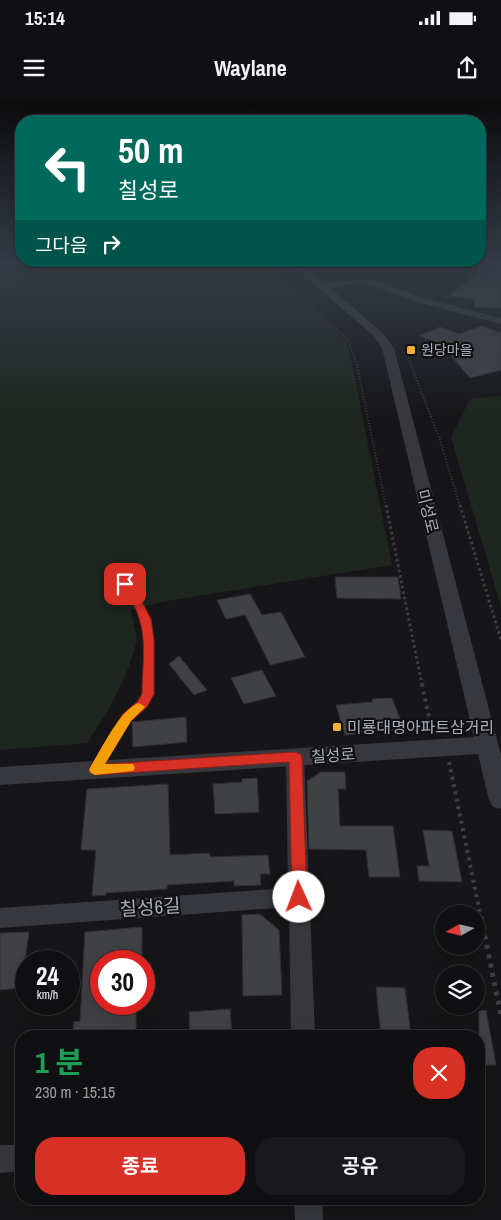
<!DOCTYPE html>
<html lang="ko">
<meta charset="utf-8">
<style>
body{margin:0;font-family:"Archivo Narrow","Noto Sans KR",sans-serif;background:#19191b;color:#f1f3f6;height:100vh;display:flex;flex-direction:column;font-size:19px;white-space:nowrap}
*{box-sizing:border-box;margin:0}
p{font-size:16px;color:#9c9d9f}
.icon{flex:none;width:28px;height:28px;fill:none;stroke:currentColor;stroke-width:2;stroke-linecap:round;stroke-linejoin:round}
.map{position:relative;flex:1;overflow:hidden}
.side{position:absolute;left:15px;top:930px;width:470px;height:175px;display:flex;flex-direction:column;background:#101012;border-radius:20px;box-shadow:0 5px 20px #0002,0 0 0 1px #303032}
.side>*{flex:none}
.top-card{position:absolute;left:15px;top:15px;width:471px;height:152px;border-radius:20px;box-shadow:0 5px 20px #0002,0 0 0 1px #303032;background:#00695c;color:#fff;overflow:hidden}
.needle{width:32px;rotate:262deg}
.controls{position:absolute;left:435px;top:805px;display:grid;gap:10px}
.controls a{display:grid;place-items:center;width:50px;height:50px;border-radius:50%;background:#101012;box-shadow:0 5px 20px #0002,0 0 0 1px #303032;font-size:25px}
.speed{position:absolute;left:15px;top:850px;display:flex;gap:10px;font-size:25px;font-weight:700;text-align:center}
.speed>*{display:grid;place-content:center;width:65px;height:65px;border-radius:50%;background:#101012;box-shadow:0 5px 20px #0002,0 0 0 1px #303032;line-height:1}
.speed small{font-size:12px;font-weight:400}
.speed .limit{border:8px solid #d22;background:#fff;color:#111}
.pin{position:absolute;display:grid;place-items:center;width:42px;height:42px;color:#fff;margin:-21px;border-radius:10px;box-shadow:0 2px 8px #0006}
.me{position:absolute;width:55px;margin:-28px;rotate:358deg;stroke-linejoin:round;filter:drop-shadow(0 0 4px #0008)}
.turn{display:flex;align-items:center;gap:18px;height:105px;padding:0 20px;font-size:22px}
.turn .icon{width:65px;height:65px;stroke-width:2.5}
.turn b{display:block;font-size:35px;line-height:42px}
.then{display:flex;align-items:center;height:48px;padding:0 20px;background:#0003;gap:10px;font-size:19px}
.round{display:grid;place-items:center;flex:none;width:52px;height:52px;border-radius:20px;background:#19191b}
.overview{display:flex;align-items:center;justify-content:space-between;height:85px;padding:0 20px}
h1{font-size:30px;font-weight:700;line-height:38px;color:#1e9e55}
.button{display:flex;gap:10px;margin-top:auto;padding:10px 20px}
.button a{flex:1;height:58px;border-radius:20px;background:#d93025;color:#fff;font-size:20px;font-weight:700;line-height:58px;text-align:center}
.button a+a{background:#19191b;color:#f1f3f6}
.status{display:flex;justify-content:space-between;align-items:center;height:35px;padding:0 25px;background:#101012;direction:ltr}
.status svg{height:14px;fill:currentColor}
header{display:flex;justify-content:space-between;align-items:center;height:65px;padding:0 20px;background:#101012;font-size:22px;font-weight:700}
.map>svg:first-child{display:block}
.green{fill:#1e261f}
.building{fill:#404145;stroke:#303034}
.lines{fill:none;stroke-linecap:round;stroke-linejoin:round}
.path-far3{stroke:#3d3f44;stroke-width:2;stroke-dasharray:1 2;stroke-linecap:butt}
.path-far2{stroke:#3d3f44;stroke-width:3;stroke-dasharray:2.5 3;stroke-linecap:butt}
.path-far1{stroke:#3d3f44;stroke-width:4;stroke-dasharray:3 4.5;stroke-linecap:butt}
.path{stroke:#3d3f44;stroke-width:5;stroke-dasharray:4 5.5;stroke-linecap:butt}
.service{fill:#37383d;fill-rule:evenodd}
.minor{fill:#37383d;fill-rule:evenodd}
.tertiary{fill:#37383d;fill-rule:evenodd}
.route{fill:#d93025;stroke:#8d1f18}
.slow{fill:#f59e0b}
.poi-dot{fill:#f2b134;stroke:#111113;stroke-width:2}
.labels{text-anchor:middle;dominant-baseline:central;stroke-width:4.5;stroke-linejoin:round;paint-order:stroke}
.far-poi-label{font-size:14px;fill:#a8adb8;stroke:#111113;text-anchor:start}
.street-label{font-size:16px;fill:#a8adb8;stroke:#111113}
.poi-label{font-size:16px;fill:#a8adb8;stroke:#111113;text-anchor:start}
.near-street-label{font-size:19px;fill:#a8adb8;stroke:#111113}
</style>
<div class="status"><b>15:14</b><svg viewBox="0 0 49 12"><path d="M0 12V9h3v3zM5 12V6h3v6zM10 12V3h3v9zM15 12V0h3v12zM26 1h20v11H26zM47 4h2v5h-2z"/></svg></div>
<header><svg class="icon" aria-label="menu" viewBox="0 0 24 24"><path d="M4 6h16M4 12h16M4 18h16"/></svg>Waylane<svg class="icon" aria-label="share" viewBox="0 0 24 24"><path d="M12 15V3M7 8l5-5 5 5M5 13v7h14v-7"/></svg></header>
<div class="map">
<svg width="501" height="1120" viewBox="0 0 501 1120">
<rect width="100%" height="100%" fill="#161618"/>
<path class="green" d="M0,161H261L345,240L350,254L392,465L161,502L131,510L137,541L128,569L109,609L87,643L0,650Z
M312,161H443L423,165L321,168Z
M501,296V507L451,337L470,299Z"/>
<path class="building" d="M481,161H501V208L474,207L475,200L449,196L478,172Z
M482,226L501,233V270L470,278L441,244L419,236L440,227L459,234Z
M335,477H398L401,499L337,498Z
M250,494L262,515L281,512L305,557L270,565L245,515L226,519L217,500Z
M179,556L207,590L194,595L169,564Z
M262,570L276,596L244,604L231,578Z
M392,598L404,629L345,635L336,605L373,602L372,599Z
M186,617L187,642L133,647L132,622Z
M321,672H345L346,689H338L340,726H393L400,777H369L366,750L309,749L307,681Z
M257,678L259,712L215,714L213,684L242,682V679Z
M168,684L170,755L210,753V757L268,755L270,774H260L261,785L234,786V781L167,785V789L106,793V795L92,796L96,750H81L87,689Z
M423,730L452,731L462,782L419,781L417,766H429Z
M260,814L279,830L282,895L243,896L242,815Z
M142,827V861H101V904H136V936H73L74,922L80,921L85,832Z
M29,832L21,888L0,890V833Z
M376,887L405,888L411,936H381Z
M230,909L232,936H190L189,912Z
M486,910L496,965H479V911Z"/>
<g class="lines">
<path class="path-far3" d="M264,161L348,240L357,265L386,406
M407,255L439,337L460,406"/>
<path class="path-far2" d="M386,405L422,585
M460,405L501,540"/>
<path class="path-far1" d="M422,584L432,632
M449,662L481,818"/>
<path class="path" d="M481,817L501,916"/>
<path class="service" d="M125,482L127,483L139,500L149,519L152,539V594L146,606L129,620L99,670L96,671L93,670L92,668L123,616L140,602L144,594V539L141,519L133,500L122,484Z"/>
<path class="minor" d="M361,179L376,181L423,198L501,218V224L417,202L371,185L361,183L323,188L319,186L323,184Z
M295,650L301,652L304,657L315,936H291L289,807L0,828V808L288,788L286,657L289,652Z
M0,1045H21V1071L0,1073Z
M294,1099H322L323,1120H295Z"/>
<path class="tertiary" d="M287,161H298L382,232L394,248L501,655V709L493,707L489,700L478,654L0,685V667L474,637L382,248L374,236Z"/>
</g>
<linearGradient id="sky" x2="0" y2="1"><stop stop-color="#0c0c0d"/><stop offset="0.51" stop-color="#363c48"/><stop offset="1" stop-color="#363c48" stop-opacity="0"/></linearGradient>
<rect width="501" height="318" fill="url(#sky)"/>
<path class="route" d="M125,481L128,482L141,500L151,519L154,540V594L147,607L131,621L105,664L295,652L300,654L302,657L307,797L305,801L299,803L294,801L292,797L289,662L95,675L91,673L89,670L91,666L122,615L138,601L142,594C142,570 147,541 139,518C136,506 127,495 120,484Z"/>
<path class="slow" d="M139,603L145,607L131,621L105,664H133L135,668L133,671L95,675L91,673L89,670L91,666C101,650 120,609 139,603Z"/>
<g class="poi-dot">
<rect x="406" y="245" width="10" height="10" rx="2.5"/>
<rect x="332" y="622" width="10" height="10" rx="2.5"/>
</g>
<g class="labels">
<g class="far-poi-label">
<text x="421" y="250">원당마을</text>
</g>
<g class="street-label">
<text transform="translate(428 411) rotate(76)">미성로</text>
<text transform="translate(333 655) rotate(-4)">칠성로</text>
</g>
<g class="poi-label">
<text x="347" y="627">미룡대명아파트삼거리</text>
</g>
<g class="near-street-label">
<text transform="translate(150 807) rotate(-4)">칠성6길</text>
</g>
</g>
</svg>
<div class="controls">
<a><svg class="needle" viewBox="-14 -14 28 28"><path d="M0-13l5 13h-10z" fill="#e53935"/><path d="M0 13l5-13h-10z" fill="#9c9d9f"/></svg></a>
<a><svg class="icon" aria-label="layers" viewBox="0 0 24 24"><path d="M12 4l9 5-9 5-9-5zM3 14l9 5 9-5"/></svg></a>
</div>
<div class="speed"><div>24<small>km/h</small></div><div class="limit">30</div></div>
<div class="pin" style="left:125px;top:484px;background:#d93025"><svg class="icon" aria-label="arrive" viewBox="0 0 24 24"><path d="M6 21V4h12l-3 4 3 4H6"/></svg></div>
<svg class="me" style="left:299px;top:797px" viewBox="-20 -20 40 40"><circle r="19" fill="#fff"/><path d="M0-13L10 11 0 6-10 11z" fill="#d93025"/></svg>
<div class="top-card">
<div class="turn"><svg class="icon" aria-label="left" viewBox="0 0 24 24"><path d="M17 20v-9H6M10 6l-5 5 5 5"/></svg><div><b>50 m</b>칠성로</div></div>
<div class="then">그다음<svg class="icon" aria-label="right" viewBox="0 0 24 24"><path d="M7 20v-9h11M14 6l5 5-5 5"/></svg></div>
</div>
<section class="side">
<div class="overview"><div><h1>1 분</h1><p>230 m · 15:15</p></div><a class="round" style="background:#d93025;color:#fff"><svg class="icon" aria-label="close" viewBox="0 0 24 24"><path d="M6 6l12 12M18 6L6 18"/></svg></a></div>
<div class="button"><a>종료</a><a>공유</a></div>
</section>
</div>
